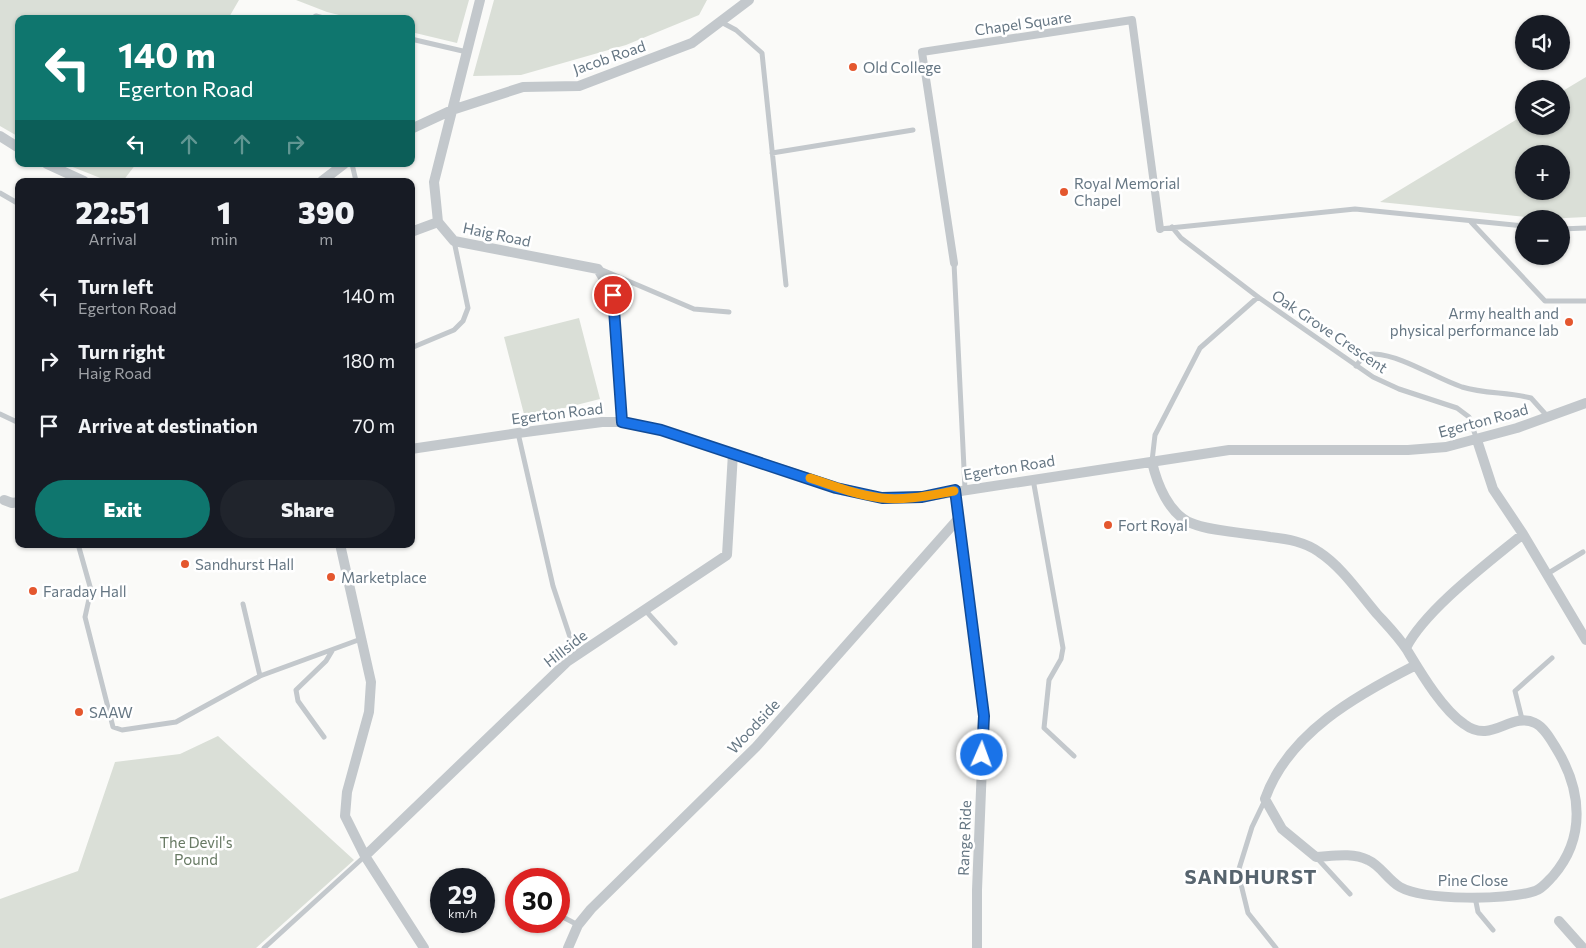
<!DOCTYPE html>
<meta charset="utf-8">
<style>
body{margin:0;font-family:Commissioner,sans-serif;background:#20242c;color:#f1f3f6;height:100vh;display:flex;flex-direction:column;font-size:19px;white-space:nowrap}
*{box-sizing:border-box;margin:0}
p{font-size:16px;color:#9ea1a6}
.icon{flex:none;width:28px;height:28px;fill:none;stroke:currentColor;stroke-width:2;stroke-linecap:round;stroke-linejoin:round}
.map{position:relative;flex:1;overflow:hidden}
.sheet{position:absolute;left:15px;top:178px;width:400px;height:370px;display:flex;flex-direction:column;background:#171b24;border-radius:10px;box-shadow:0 1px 4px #0004}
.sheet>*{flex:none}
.top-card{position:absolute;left:15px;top:15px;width:400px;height:152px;border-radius:10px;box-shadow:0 1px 4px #0004;background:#0f766e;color:#fff;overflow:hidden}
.buttons{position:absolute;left:1515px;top:15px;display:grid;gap:10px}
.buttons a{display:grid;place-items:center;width:55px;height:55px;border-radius:50%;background:#171b24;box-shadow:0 1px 4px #0004;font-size:25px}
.speed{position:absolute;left:430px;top:868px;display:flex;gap:10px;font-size:25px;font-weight:700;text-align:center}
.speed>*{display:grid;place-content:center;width:65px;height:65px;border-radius:50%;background:#171b24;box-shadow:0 1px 4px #0004;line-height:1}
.speed small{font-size:12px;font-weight:400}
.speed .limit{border:8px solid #d22;background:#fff;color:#111}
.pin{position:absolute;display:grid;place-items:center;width:42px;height:42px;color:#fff;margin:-21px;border:2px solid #fff;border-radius:50%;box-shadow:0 1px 5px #0007}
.me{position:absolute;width:55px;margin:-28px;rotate:2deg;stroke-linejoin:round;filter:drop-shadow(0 0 4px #0008)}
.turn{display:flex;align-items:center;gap:18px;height:105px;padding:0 20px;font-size:22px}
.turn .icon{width:65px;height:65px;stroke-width:2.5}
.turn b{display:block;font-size:35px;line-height:42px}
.lanes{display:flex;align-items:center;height:48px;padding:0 20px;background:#0003;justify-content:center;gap:25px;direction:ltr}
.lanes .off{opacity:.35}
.eta{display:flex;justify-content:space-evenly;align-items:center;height:85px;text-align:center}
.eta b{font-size:30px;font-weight:800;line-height:35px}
.cta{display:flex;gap:10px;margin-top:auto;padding:10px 20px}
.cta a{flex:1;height:58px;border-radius:30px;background:#0f766e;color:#fff;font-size:20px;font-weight:800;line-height:58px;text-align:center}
.cta a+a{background:#20242c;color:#f1f3f6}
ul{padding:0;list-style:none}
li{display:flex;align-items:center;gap:15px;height:65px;padding:0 20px}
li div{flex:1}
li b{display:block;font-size:19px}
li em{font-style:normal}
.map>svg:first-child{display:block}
.green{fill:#dadfd7;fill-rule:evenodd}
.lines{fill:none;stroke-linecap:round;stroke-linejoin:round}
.service{stroke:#c3c8cc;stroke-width:5}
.pedestrian{stroke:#c3c8cc;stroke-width:8}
.minor{stroke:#c3c8cc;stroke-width:10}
.route-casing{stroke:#114b97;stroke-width:12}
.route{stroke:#1a73e8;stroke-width:9}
.slow{stroke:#f59e0b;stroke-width:9}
.poi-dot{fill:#e4572e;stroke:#fff;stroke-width:2}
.labels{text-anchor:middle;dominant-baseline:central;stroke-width:5;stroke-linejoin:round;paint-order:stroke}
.street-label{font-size:15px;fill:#657683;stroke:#fff}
.poi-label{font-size:15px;fill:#657683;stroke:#fff;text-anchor:start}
.park-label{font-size:15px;fill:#687a64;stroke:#fff}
.district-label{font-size:20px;font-weight:bold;letter-spacing:1px;fill:#57646e;stroke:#fff}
</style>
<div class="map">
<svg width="1586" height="948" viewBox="0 0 1586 948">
<rect width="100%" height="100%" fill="#fafaf8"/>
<path class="green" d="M0,0H239L228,19H19V137L0,126Z
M296,0H469L457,43L411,32V19H355L327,12Z
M494,0H707L699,15L626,45L521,75L473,76Z
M1586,77V217L1546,219L1380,202L1524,115V126H1561V92ZM1524,154H1561V191H1524Z
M65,164H136L123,181H108Z
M579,318L600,399L525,418L504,337Z
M218,736L354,860L256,948H0V899L78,871L115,762L180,754Z"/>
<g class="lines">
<path class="service" d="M311,19L316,16L327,19
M721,22L736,30L762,53L786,285
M411,39L467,52
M772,153L913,130
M352,164L356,181
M0,193L19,204
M1471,222L1545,301H1586
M1172,227L1181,238L1258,297L1373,377L1399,389L1457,408L1469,417L1477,440
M1160,229L1355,209L1524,226
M1561,229L1586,228
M954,263L965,489
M600,269L694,309L729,312
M411,348L454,330L463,321L468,308L454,241
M1356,366C1361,359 1366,353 1375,354C1403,356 1435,378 1462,387C1485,394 1508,392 1531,398L1548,417
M0,414L19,423
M518,433L553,586L576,655
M1152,461L1155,435L1200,348L1258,297
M1033,479L1063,648L1061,659L1049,680L1044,728L1074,756
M78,544L91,590L85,617L113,727L122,730L176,722L260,676L361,639
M1547,574L1583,552
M243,604L260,676
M645,610L675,643
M1522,719L1515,691L1552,658
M324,737L298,701L296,690L326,661L332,651
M1265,800L1252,827L1238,872L1248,913L1276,948
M1317,858L1350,894
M1475,897L1478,912L1493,930
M559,915L578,925
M540,922L541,921
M264,948L365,856"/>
<path class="pedestrian" d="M954,263L922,52L1132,20L1160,229"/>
<path class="minor" d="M480,0L434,182L438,222L454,241L598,269L613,295L622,422
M411,129L452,110L523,87L579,86L692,43L749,0
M0,136L19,148
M47,164L84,181
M322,181L344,164
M411,232L438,222
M1477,440L1493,489L1523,534L1586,640
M411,449L518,433L602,422H622L661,430L836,487L882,498L922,497L1229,450H1408L1446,447L1517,428L1586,403
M1152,462C1157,484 1169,514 1191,523C1213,532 1247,533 1270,537C1288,539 1305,542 1319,552C1342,567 1359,593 1377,614C1387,625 1399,637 1407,650C1421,673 1442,709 1464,724C1492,745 1510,711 1535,723C1544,727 1551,740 1556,748C1582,790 1586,838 1553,876C1548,881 1542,889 1535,891C1508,900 1425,901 1400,887C1388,880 1380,865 1368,860C1352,852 1333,856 1316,857L1282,829L1265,799C1288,733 1357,695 1416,665
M955,490L984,716L977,890V948
M4,500L12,503L19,502
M340,544L371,682L369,712L347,792L345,816L365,856L424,948
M1406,648C1425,610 1489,562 1523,534
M365,856L568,661L727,555L733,453
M1559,921L1583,948
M568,948L578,925L591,909L756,747L958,519"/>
</g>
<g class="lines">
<g class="route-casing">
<path id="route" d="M613,295L622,422L661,430L836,488L882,498L922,497L955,490L984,716L982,755"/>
</g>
<use href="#route" class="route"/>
<path class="slow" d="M810,478C833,486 857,495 881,498C905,501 931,495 954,491"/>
</g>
<g class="poi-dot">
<circle cx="853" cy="67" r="5"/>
<circle cx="1064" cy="192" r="5"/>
<circle cx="1569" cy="322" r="5"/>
<circle cx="1108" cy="525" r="5"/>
<circle cx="185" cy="564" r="5"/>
<circle cx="331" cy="577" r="5"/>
<circle cx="33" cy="591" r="5"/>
<circle cx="79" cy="712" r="5"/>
</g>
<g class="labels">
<g class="street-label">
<text transform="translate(1023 23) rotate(-8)">Chapel Square</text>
<text transform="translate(609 57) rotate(-19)">Jacob Road</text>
<text transform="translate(497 234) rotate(12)">Haig Road</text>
<text transform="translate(1330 331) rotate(34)">Oak Grove Crescent</text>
<text transform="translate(557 413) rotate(-7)">Egerton Road</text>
<text transform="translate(1483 420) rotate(-15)">Egerton Road</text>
<text transform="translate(1009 467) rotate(-9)">Egerton Road</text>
<text transform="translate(565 648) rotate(-38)">Hillside</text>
<text transform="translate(753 726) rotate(-47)">Woodside</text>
<text transform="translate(964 838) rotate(-88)">Range Ride</text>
<text x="1473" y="880">Pine Close</text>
</g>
<g class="poi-label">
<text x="863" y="67">Old College</text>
<text x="1074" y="183">Royal Memorial<tspan x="1074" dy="17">Chapel</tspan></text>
<text x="1559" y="313" text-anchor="end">Army health and<tspan x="1559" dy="17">physical performance lab</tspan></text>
<text x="1118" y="525">Fort Royal</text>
<text x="195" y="564">Sandhurst Hall</text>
<text x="341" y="577">Marketplace</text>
<text x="43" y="591">Faraday Hall</text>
<text x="89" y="712">SAAW</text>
</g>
<g class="park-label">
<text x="196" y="842">The Devil's<tspan x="196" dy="17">Pound</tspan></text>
</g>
<g class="district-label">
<text x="1251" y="876">SANDHURST</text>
</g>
</g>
</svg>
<div class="buttons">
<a><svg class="icon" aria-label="sound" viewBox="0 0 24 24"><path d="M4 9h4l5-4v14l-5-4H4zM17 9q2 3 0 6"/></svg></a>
<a><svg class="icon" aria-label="layers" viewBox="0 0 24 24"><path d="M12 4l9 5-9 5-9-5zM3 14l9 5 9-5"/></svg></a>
<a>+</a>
<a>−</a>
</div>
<div class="speed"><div>29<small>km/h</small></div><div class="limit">30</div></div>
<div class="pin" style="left:613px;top:295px;background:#d93025"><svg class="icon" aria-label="arrive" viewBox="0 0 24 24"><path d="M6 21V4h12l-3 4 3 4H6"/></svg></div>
<svg class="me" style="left:982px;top:755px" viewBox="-20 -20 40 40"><circle r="17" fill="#1a73e8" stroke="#fff" stroke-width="3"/><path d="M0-11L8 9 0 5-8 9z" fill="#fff"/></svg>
<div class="top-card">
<div class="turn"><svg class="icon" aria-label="left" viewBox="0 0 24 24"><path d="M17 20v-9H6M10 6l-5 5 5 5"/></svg><div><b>140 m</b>Egerton Road</div></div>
<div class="lanes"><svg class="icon" aria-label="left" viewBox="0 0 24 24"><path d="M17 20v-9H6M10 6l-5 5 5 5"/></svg><svg class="icon off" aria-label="ahead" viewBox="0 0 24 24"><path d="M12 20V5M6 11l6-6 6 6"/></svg><svg class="icon off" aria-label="ahead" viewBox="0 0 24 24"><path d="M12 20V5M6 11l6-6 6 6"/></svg><svg class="icon off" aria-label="right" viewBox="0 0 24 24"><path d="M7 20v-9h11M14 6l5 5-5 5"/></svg></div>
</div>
<section class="sheet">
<div class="eta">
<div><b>22:51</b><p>Arrival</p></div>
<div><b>1</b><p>min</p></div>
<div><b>390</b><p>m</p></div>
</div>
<ul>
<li><svg class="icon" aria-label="left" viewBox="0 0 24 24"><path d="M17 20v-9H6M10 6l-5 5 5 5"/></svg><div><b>Turn left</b><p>Egerton Road</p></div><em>140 m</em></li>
<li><svg class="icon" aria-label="right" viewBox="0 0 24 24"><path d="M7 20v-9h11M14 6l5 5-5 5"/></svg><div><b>Turn right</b><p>Haig Road</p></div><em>180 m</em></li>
<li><svg class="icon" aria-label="arrive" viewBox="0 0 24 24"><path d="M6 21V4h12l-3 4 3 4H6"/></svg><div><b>Arrive at destination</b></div><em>70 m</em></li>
</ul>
<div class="cta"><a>Exit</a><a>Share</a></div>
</section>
</div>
